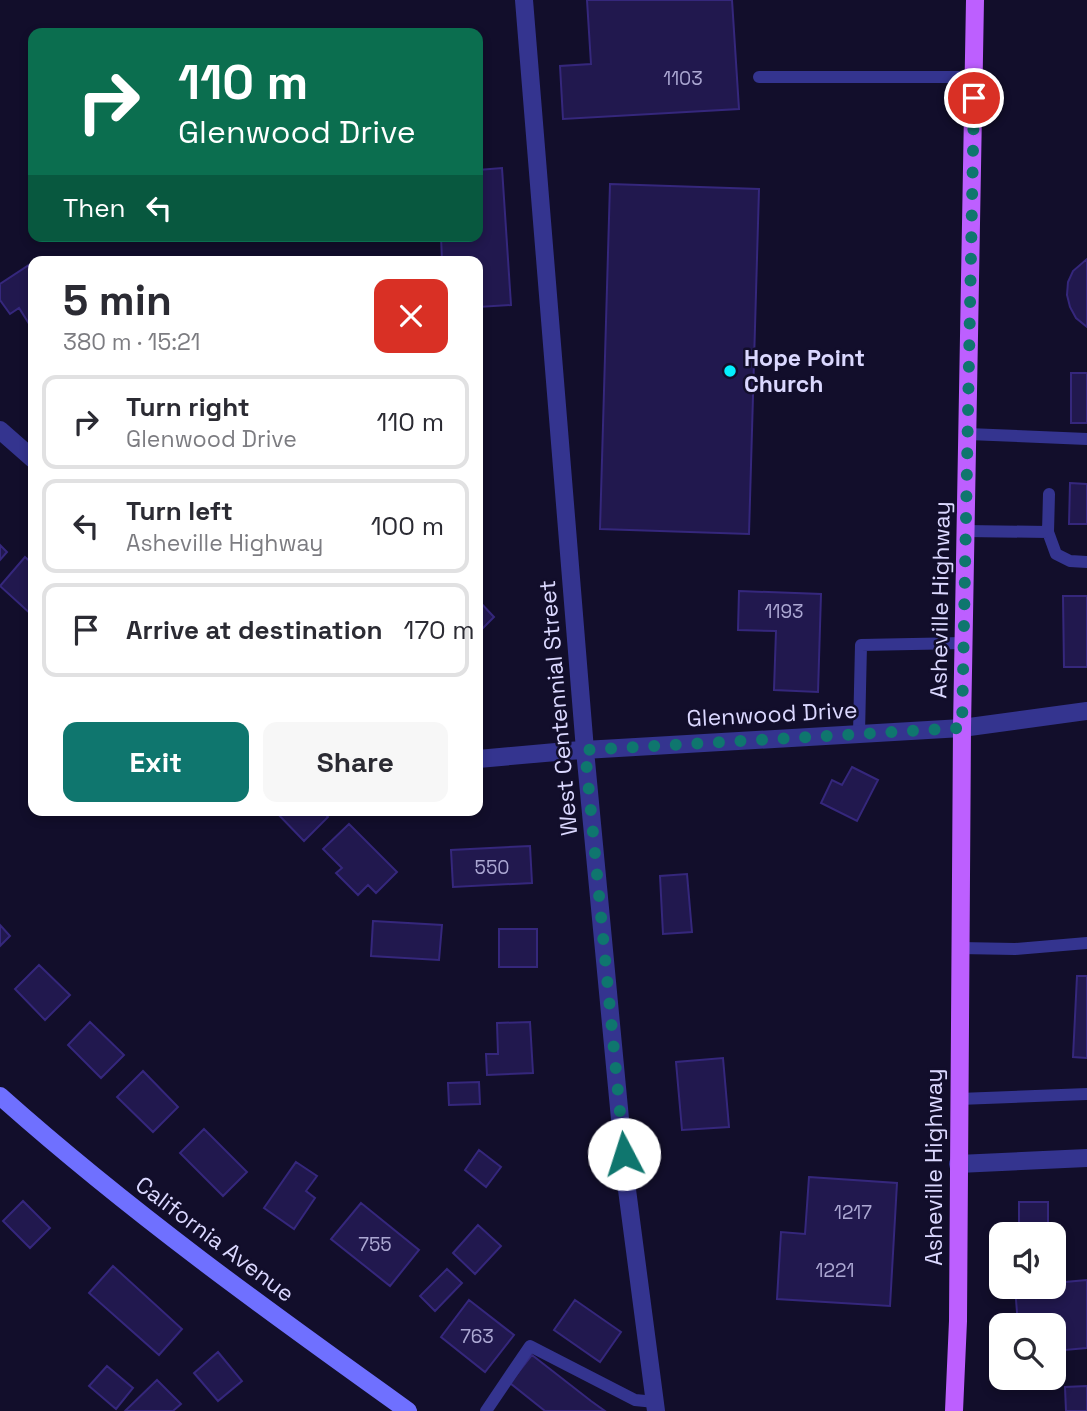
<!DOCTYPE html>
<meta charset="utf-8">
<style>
body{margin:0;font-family:"Space Grotesk",sans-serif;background:#f7f7f7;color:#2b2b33;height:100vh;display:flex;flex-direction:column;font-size:26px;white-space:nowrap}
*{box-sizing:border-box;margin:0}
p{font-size:23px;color:#7c7c81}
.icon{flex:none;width:38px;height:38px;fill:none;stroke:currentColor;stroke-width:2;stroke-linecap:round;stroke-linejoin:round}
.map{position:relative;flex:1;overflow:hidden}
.sheet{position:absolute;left:28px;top:256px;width:455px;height:560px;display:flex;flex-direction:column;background:#fff;border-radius:14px;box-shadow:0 4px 10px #0003}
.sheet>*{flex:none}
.hud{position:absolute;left:28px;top:28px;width:455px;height:214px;border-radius:14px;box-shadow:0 4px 10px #0003;background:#0b6e4f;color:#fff;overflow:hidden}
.buttons{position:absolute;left:989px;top:1222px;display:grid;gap:14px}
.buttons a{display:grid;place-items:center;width:77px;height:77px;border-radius:14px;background:#fff;box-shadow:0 4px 10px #0003;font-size:35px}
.pin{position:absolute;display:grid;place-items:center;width:60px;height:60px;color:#fff;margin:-30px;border:4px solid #fff;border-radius:50%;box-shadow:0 2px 7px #0007}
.me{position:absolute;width:77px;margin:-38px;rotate:355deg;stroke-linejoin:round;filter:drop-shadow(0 0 5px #0008)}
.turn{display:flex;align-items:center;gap:24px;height:147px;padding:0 35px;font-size:32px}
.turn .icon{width:91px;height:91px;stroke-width:2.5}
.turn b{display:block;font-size:49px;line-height:60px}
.then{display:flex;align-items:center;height:66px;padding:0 35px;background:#0003;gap:14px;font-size:26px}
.round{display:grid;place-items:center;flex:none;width:74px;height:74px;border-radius:14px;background:#f7f7f7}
.headline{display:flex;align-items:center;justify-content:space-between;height:119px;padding:0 35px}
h1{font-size:42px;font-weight:700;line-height:52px}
.primary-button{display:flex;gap:14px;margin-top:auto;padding:14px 35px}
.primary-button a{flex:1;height:80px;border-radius:14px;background:#0f766e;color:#fff;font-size:28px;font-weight:700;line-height:80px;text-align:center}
.primary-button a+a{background:#f7f7f7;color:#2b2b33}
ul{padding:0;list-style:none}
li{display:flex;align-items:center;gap:21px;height:94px;margin:0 14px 10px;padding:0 21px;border:4px solid #e1e1e2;border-radius:14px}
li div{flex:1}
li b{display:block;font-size:26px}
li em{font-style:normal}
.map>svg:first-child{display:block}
.building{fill:#21184e;stroke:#35277c;stroke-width:2}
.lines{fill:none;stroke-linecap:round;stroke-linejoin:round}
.service{stroke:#34348f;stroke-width:12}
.minor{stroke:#34348f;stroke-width:18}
.secondary{stroke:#6f70ff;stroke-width:18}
.primary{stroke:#bd5fff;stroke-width:18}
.route{stroke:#0f766e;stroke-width:12;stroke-dasharray:0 21.6}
.poi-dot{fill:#04efff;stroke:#120e2b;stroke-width:2.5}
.labels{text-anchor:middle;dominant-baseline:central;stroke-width:5;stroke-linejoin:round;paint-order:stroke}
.number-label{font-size:19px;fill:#aca8d3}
.poi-label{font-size:23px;font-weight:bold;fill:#dbd8ff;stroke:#120e2b;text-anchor:start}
.street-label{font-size:23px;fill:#dbd8ff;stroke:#120e2b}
</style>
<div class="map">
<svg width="1087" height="1411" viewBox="0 0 1087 1411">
<rect width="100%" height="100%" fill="#120e2b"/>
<path class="building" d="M587,0H732L739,109L563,119L560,66L591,64Z
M502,168L511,305L478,307V261H442L441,236H478V170Z
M610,184L759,189L749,534L600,529Z
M1087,259V327L1076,318L1070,307L1067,295L1068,282L1073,271Z
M29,265L33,271V330L19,308L10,314L0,300V284Z
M1071,373H1087V423H1071Z
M1070,483L1087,484V524H1069Z
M0,545L7,552L0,560Z
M25,557L33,564V616L0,586Z
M739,591L821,594L818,692L774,690L776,631L738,630Z
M1063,596H1087V667H1064Z
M478,600L494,617L478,633Z
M852,767L878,780L857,821L821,803L832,780L842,785Z
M274,810H322L328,817L304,841Z
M349,824L397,872L376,893L368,885L358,895L336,873L342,868L323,849Z
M530,846L532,883L453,887L451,850Z
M687,874L692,932L663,934L660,876Z
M373,921L442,925L439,960L371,956Z
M0,925L10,936L0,946Z
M499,929H537V967H499Z
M39,965L70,995L45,1020L15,989Z
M1077,976H1087V1058L1073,1057Z
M90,1022L124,1055L101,1078L68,1045Z
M530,1022L533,1073L487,1075L486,1054H498L497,1023Z
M723,1058L729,1127L682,1130L676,1062Z
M143,1071L178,1107L153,1132L117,1097Z
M479,1082L480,1104L449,1105L448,1083Z
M204,1129L247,1172L223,1196L180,1153Z
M479,1150L501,1167L486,1187L465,1170Z
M296,1162L317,1176L306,1191L315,1198L294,1229L264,1208Z
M809,1177L897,1183L890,1306L777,1299L781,1232L805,1234Z
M23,1201L50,1228L30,1248L3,1221Z
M1019,1202H1048V1234H1019Z
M361,1203L419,1250L390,1286L331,1239Z
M478,1225L501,1246L475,1274L453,1253Z
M113,1266L182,1329L159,1355L89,1293Z
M447,1269L462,1283L435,1311L420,1296Z
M1087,1280V1348L1054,1351V1325H1018L1015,1287L1054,1286V1283Z
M469,1300L514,1335L485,1372L441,1337Z
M575,1300L621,1332L600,1362L554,1330Z
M218,1352L242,1381L218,1401L194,1373Z
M532,1355L591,1401L605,1411H545L510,1383Z
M107,1366L133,1388L116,1409L89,1386Z
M157,1380L181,1404L173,1411H125Z
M1087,1386V1411H1066L1065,1387Z"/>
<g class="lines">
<path class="service" d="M759,77H974
M968,434L1087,439
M1049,494L1048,532L1056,554L1070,561L1087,562
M966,531L1048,532
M859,733L861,645L964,643
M960,948L1015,949L1087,943
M959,1099L1087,1094
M486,1411L530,1346L635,1400L655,1402"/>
<path class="minor" d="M524,0L585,750L626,1182L656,1411
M0,430L33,459
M478,759L567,751L962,728L1087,711
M958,1164L1087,1158"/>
<path class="secondary" d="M0,1096C129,1211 268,1311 408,1411"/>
<path class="primary" d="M954,1411L958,1321L962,728L975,0"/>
</g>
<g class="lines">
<path class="route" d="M624,1154L585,750L962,728L974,98"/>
</g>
<circle class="poi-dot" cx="730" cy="371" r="7"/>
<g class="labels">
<g class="number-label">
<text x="683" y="78">1103</text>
<text x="784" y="611">1193</text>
<text x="492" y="867">550</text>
<text x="853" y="1212">1217</text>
<text x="375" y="1244">755</text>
<text x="835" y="1270">1221</text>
<text x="477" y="1336">763</text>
</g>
<g class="poi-label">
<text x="744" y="358">Hope Point<tspan x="744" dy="26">Church</tspan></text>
</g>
<g class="street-label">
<text transform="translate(940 600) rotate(-89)">Asheville Highway</text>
<text transform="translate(558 708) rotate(-95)">West Centennial Street</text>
<text transform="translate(772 714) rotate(-3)">Glenwood Drive</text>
<text transform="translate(934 1167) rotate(-90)">Asheville Highway</text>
<text transform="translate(215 1239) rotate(37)">California Avenue</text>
</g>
</g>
</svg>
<div class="buttons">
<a><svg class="icon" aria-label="sound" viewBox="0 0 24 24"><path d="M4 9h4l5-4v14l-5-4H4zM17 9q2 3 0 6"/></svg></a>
<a><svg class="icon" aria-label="search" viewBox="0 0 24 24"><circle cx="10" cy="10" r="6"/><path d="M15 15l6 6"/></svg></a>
</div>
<div class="pin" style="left:974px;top:98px;background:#d93025"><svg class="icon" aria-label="arrive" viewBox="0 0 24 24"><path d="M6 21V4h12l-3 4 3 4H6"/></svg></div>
<svg class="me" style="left:624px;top:1154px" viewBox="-20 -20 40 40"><circle r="19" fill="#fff"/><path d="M0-13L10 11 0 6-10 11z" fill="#0f766e"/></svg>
<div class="hud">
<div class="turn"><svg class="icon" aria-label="right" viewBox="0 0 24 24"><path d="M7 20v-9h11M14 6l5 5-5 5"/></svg><div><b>110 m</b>Glenwood Drive</div></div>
<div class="then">Then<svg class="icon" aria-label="left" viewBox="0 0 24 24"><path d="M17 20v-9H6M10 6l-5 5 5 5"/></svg></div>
</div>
<section class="sheet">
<div class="headline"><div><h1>5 min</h1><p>380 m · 15:21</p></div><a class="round" style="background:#d93025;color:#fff"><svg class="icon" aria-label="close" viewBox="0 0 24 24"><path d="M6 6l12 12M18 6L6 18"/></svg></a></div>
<ul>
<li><svg class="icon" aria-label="right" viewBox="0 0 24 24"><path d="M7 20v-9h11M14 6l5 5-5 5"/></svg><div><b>Turn right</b><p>Glenwood Drive</p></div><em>110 m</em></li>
<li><svg class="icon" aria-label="left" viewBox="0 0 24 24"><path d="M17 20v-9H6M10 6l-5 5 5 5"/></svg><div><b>Turn left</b><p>Asheville Highway</p></div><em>100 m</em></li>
<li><svg class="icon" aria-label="arrive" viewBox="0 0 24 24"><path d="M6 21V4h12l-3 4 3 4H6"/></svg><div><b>Arrive at destination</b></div><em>170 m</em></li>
</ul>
<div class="primary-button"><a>Exit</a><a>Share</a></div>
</section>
</div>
